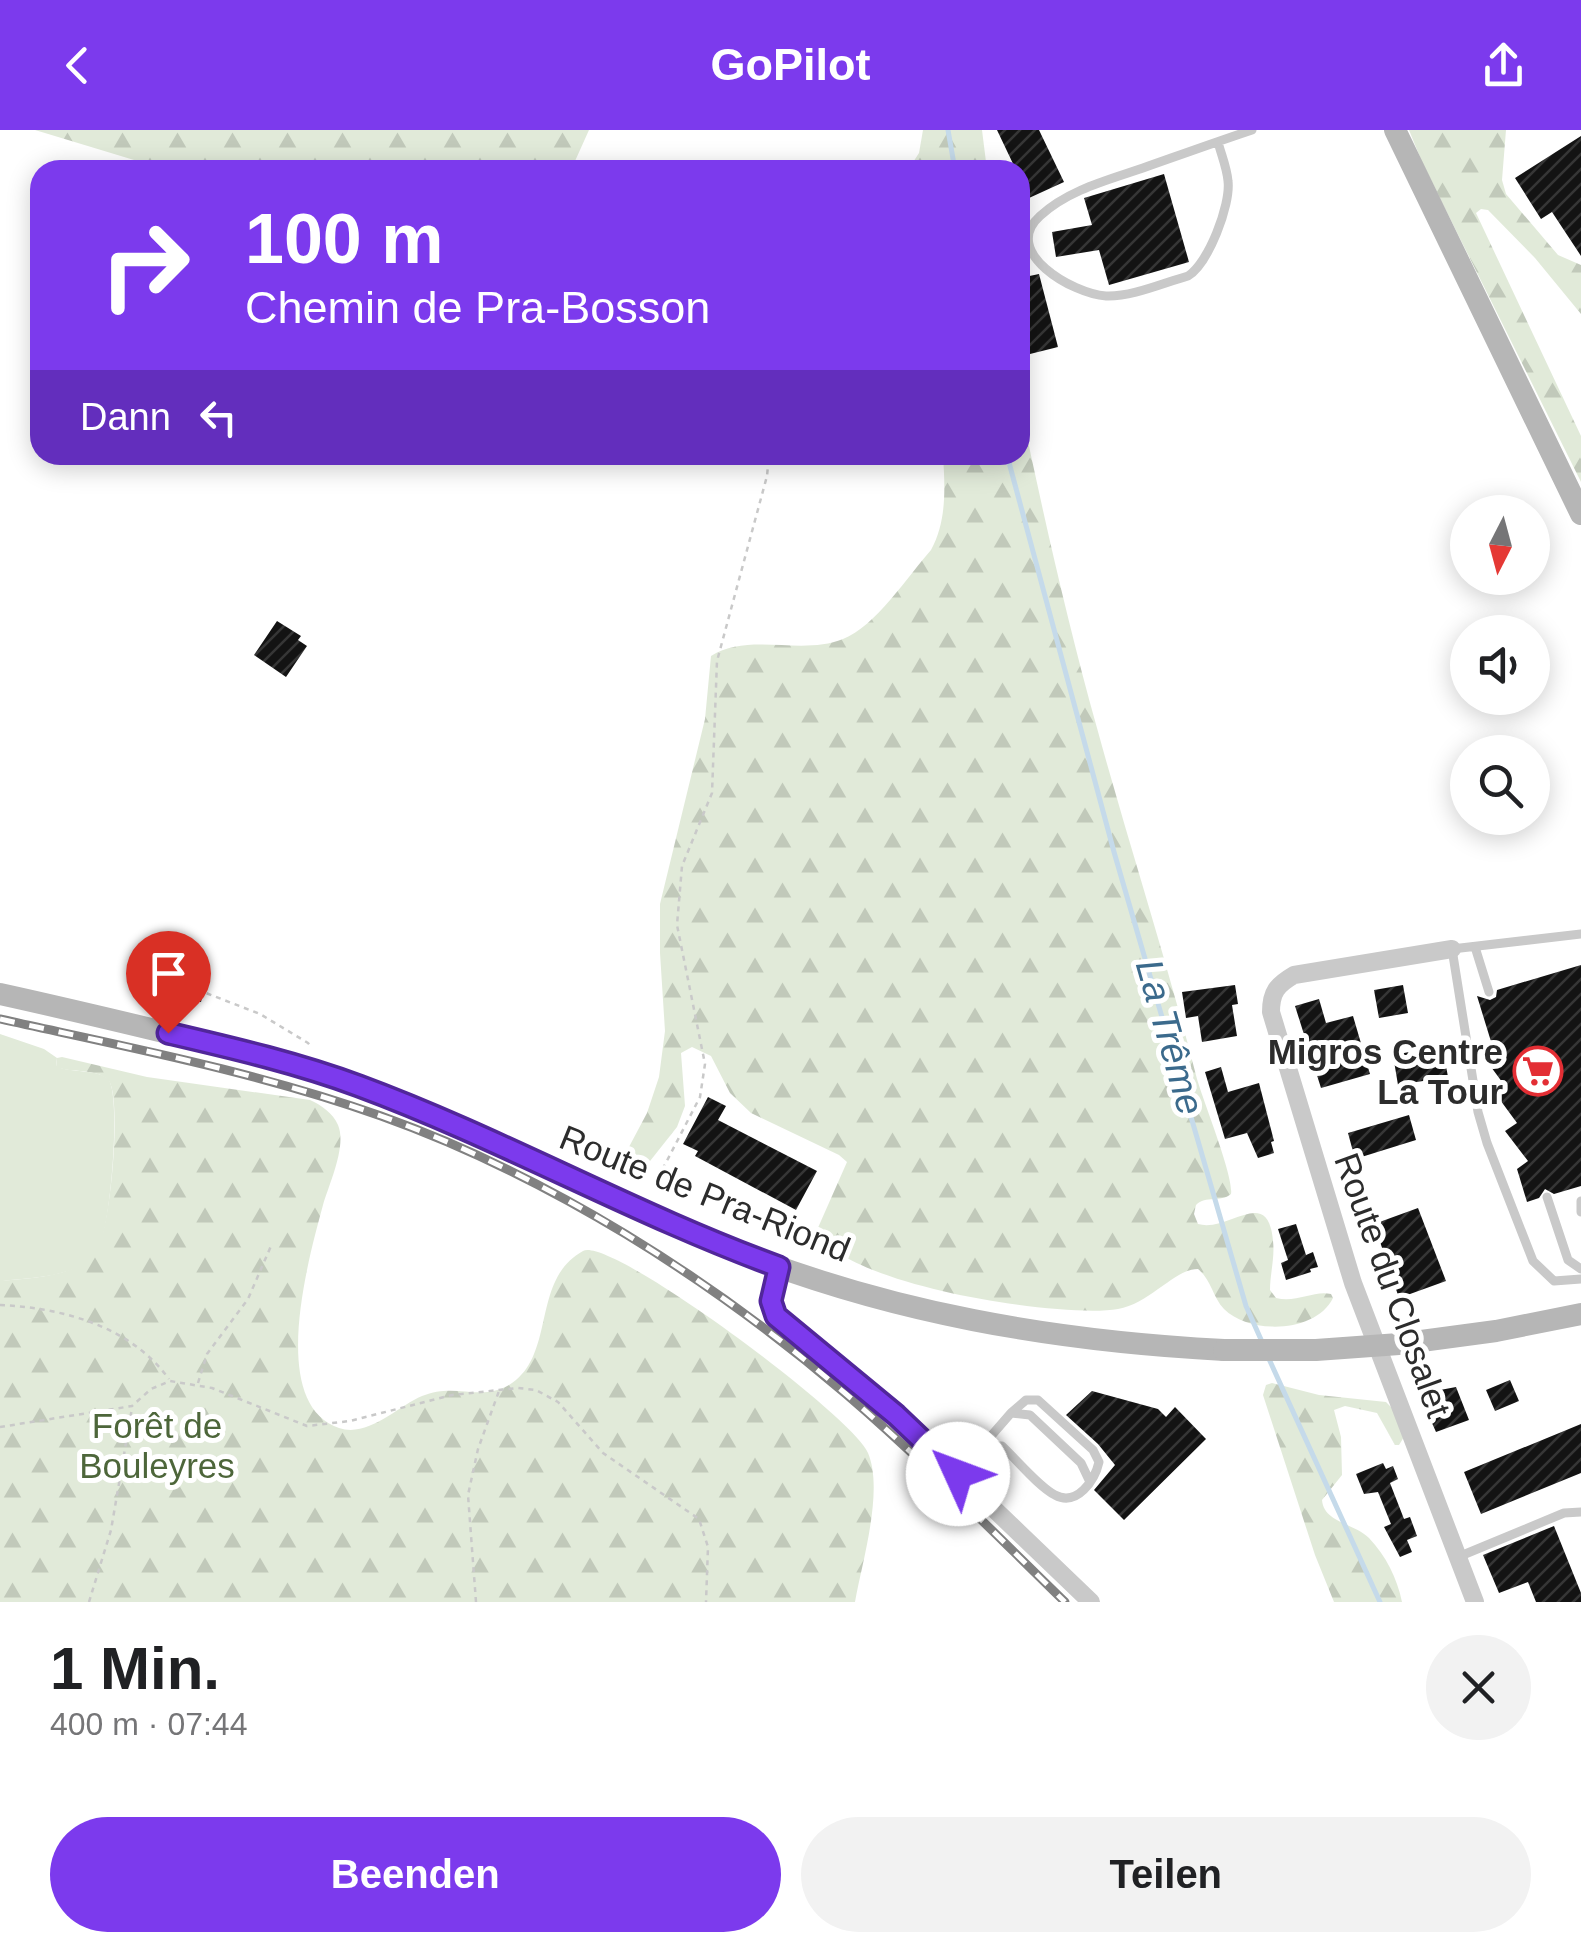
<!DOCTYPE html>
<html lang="de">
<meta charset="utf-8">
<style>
body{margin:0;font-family:Helvetica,sans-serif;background:#f2f2f2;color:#202124;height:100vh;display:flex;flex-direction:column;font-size:38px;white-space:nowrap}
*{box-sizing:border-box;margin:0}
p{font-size:32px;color:#757577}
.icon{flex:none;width:55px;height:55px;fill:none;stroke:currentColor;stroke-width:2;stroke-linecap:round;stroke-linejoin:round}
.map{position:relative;height:1472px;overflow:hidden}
.panel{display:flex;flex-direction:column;background:#fff;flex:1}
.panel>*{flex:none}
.top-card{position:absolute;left:30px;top:30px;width:1000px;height:305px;border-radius:30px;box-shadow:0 5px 25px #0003;background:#7c3aed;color:#fff;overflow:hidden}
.needle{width:65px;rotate:186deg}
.controls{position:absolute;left:1450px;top:365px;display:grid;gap:20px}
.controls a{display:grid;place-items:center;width:100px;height:100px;border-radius:50%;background:#fff;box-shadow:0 5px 25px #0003;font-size:50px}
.pin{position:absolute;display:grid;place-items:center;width:85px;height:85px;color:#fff;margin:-102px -42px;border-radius:50% 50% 50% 0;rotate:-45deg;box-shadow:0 0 10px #0007}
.pin .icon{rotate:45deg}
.me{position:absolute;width:110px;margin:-55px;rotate:313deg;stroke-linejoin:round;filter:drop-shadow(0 0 8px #0008)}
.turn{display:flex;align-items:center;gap:35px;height:210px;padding:0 50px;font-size:45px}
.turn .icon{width:130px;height:130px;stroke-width:2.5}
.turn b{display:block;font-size:70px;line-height:85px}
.then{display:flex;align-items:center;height:95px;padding:0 50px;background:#0003;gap:20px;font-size:38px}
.round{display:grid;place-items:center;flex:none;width:105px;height:105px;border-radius:52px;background:#f2f2f2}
.summary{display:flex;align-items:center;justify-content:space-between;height:170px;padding:0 50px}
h1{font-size:60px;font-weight:600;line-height:75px}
.button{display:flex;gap:20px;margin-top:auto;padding:20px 50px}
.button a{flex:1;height:115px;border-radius:60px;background:#7c3aed;color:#fff;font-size:40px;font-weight:600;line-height:115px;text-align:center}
.button a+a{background:#f2f2f2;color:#202124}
header{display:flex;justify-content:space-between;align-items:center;height:130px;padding:0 50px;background:#7c3aed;color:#fff;font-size:45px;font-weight:600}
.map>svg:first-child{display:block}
.grass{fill:#e1ead9}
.forest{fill:url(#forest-firs)}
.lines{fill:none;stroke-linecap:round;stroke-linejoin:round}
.stream{stroke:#c5daea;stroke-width:5}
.building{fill:url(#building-hatch)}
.path{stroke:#c9c9c9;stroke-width:2.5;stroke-dasharray:5 5;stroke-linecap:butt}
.service{stroke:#c9c9c9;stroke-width:9}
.minor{stroke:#c9c9c9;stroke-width:18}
.secondary{stroke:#b6b6b6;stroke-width:22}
.rail-casing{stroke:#818181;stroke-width:9}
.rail{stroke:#fff;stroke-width:5;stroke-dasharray:15;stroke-linecap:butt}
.secondary-bridge{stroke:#b6b6b6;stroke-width:22}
.route-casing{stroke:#51269a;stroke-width:25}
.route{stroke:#7c3aed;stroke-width:18}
.labels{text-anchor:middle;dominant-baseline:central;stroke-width:10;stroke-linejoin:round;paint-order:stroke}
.poi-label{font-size:35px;font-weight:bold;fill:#2c2c2c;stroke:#fff;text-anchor:end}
.street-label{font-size:35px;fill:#2c2c2c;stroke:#fff}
.park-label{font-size:35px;fill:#4d663a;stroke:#fff}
.water-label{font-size:38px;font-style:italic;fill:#3b6a8c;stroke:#fff}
</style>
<header><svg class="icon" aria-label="back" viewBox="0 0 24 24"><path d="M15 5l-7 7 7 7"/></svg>GoPilot<svg class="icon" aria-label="share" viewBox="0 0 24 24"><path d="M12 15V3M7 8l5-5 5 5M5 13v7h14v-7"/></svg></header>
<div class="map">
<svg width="1581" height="1472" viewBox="0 0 1581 1472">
<defs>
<pattern id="forest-firs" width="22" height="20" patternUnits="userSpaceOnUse" patternTransform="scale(2.5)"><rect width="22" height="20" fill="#e1ead9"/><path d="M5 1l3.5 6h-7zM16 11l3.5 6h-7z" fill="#c1c9ba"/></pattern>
<pattern id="building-hatch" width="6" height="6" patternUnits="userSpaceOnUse" patternTransform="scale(2.5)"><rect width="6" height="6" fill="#131313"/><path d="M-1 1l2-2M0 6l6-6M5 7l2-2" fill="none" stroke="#363636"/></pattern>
</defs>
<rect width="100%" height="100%" fill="#fff"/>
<path class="grass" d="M0,904L44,919L57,928L56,936C72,944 95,938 108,949C122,963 110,1106 97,1123C76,1148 32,1147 3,1151H0Z"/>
<path class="forest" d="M35,0H589L571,40H167Z
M923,0H982L987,40H908L919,23Z
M1409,0H1506L1502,50L1506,64L1558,125L1581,135V184L1535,128L1488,80L1481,79L1476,83L1581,306V352L1422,32Z
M1020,274C1043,383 1067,491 1097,598C1129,715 1167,831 1197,949C1204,973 1234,1047 1231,1064C1220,1073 1206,1065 1196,1075L1194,1084L1198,1094C1229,1103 1268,1054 1273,1111C1275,1127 1270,1144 1270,1160L1276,1168C1297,1173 1314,1160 1331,1164L1333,1168C1316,1203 1250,1205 1224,1179C1213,1168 1211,1149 1198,1139C1174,1139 1151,1173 1118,1179C1063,1189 839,1155 817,1100L847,1032L839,1025L751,983L730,963L711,926L692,917L681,923L685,976L677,997L635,1050L625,1049L621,1032L647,983L659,947L665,901L660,823V774L705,589L711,526C748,502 802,526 843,509C875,497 908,446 931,420C947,391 945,357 943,325H1020Z
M62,927L147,947L310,970C321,975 333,983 338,995C347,1016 329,1054 323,1075C309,1127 267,1274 339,1298C368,1308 398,1276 422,1266C456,1252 480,1272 509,1255C557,1226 530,1150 583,1121C611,1106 853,1286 868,1323C884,1361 862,1432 855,1472H0V1151C30,1148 74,1147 95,1124C110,1108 123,964 108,950C96,938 72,943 56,937L57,928Z
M1272,1253L1319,1265L1386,1272L1393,1279L1404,1307L1399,1315H1395L1377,1283L1345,1276L1334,1280L1341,1307L1342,1345L1322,1370C1324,1393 1354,1393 1369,1408C1386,1426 1397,1448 1402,1472H1334L1315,1425L1263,1265L1266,1255Z"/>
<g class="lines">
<path class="stream" d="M948,0L955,40
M1007,325L1114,722L1246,1176L1263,1214
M1269,1229L1380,1472"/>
</g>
<path class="building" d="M997,0H1039L1064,52L1029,68L1020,48V40H1016Z
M1581,6V126L1552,82L1541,89L1515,48Z
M1164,44L1189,132L1109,155L1099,120L1056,127L1052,102L1092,95L1084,68Z
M1039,144L1058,217L1030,224L1020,183V148Z
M277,491L301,506L298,510L307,516L286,547L254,525Z
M1581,835V1056L1554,1064L1545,1059L1539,1068L1527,1072L1517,1039L1528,1031L1505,1001L1517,993L1495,963L1505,956L1483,926L1493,918L1477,866L1490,870L1496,867L1497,860Z
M167,843L205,852L201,872L162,863Z
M1235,855L1238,874L1232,875L1237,906L1202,912L1198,886L1186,888L1182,862Z
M1403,855L1408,883L1379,888L1374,860Z
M1319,869L1326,893L1353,886L1370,944L1321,958L1295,876Z
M1426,919L1428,933L1445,930L1448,947L1398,955L1393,925Z
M1221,937L1228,962L1259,953L1274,1011L1271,1012L1274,1023L1258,1028L1247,1003L1225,1009L1205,942Z
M708,967L726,976L718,990L817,1041L796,1080L695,1026L698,1021L683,1014Z
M1409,985L1416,1010L1355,1029L1348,1003Z
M1418,1078L1446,1151L1399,1168L1374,1094Z
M1296,1094L1306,1125L1313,1122L1318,1137L1310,1139L1311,1142L1286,1150L1281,1133L1288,1130L1278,1099Z
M1510,1250L1519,1271L1495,1281L1486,1260Z
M1456,1257L1469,1290L1436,1302L1419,1264Z
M1092,1261L1158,1279L1166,1287L1175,1277L1206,1309L1124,1390L1094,1360L1115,1335L1098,1314L1066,1285Z
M1581,1294V1343L1481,1384L1464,1342Z
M1383,1333L1386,1339L1393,1336L1398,1349L1390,1353L1404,1389L1410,1387L1417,1406L1407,1410L1412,1422L1400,1427L1384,1397L1391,1394L1378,1362L1364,1364L1356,1344Z
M1554,1396L1581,1463V1472H1536L1528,1452L1499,1463L1483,1425Z"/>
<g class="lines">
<path class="path" d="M188,856L260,884L308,913L312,918
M658,1048L700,967L705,934L677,795L682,736L712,663L717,531L767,346L769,325
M0,1175C63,1178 130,1196 169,1249
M198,1253L207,1224L248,1169L271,1116
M0,1297L132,1276L151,1259L170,1251L212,1258L307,1296L350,1291L452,1265L518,1258L536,1260L558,1272L603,1323L699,1389L708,1417L706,1472
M89,1472L111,1400L132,1278
M476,1472L468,1365L478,1319L499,1261"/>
<path class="service" d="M1218,12C1221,24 1227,38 1228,51C1231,75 1208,134 1188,146C1163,153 1132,167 1106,166C1073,164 1000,122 1040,86C1068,60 1108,50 1143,38C1180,25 1216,12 1252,0
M1581,804L1452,819L1478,982L1487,1013L1533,1131L1554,1151L1581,1149
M1475,817L1489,862
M1547,1067L1568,1130L1581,1139
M1581,1071V1082
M975,1326L992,1316H1002C1016,1329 1039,1357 1055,1365C1077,1377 1095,1350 1099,1332L1093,1320L1038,1270H1026L1011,1283
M958,1344L1011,1283L1030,1285L1081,1333L1090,1352
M1458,1427L1564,1383L1581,1382"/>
<path class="minor" d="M1452,819L1294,845C1277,855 1271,862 1271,882L1353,1153L1475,1472
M779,1137L771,1171L776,1187L896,1285L1091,1472"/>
<path class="secondary" d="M1395,0L1581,384
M0,864C59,877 118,891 176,905C237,919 299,934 358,956C485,1003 605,1069 731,1119C890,1183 1054,1211 1224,1220
M1399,1214L1496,1201L1581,1184"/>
<g class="rail-casing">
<path id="rail" d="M0,889C127,917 258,942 381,986C549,1046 710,1148 846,1264C922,1329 993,1402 1065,1472"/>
</g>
<use href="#rail" class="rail"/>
<path class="secondary-bridge" d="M1224,1220H1316L1399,1214"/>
</g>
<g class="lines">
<g class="route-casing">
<path id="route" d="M168,903C232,918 297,933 359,956C502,1009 636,1085 779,1137L771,1171L776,1186L896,1285L958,1344"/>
</g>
<use href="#route" class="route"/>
</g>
<defs>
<g id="supermarket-ring" transform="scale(2.5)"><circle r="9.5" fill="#fff" stroke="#e32e34" stroke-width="1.5"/><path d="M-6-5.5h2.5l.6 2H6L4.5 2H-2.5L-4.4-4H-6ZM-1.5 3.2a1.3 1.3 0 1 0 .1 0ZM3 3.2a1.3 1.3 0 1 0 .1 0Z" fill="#e32e34"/></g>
</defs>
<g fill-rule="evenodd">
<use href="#supermarket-ring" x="1538" y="941"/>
</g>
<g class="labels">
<g class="poi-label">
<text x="1503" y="921">Migros Centre<tspan x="1503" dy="40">La Tour</tspan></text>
</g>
<g class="street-label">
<text transform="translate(705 1063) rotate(22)">Route de Pra-Riond</text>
<text transform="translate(1393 1155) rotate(70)">Route du Closalet</text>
</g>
<g class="park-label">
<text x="157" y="1295">Forêt de<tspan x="157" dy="40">Bouleyres</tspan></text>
</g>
<g class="water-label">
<text transform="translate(1170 907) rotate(74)">La Trême</text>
</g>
</g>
</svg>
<div class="controls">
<a><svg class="needle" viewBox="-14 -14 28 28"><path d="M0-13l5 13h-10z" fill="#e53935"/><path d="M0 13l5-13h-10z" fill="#757577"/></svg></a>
<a><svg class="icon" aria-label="sound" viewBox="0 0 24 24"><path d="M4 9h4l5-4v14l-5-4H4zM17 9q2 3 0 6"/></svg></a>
<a><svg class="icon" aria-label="search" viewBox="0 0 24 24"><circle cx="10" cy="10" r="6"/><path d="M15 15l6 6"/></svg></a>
</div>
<div class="pin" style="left:168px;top:903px;background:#d93025"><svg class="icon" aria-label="arrive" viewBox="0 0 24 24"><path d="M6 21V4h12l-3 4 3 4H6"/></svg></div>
<svg class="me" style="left:958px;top:1344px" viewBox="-20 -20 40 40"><circle r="19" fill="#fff"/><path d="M0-13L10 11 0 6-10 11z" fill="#7c3aed"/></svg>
<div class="top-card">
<div class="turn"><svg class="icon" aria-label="right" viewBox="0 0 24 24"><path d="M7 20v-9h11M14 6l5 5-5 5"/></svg><div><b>100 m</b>Chemin de Pra-Bosson</div></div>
<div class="then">Dann<svg class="icon" aria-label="left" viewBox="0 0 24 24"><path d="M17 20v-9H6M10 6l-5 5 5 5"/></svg></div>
</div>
</div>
<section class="panel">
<div class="summary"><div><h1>1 Min.</h1><p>400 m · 07:44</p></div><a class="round"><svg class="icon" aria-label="close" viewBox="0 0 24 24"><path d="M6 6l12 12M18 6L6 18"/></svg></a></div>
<div class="button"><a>Beenden</a><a>Teilen</a></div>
</section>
